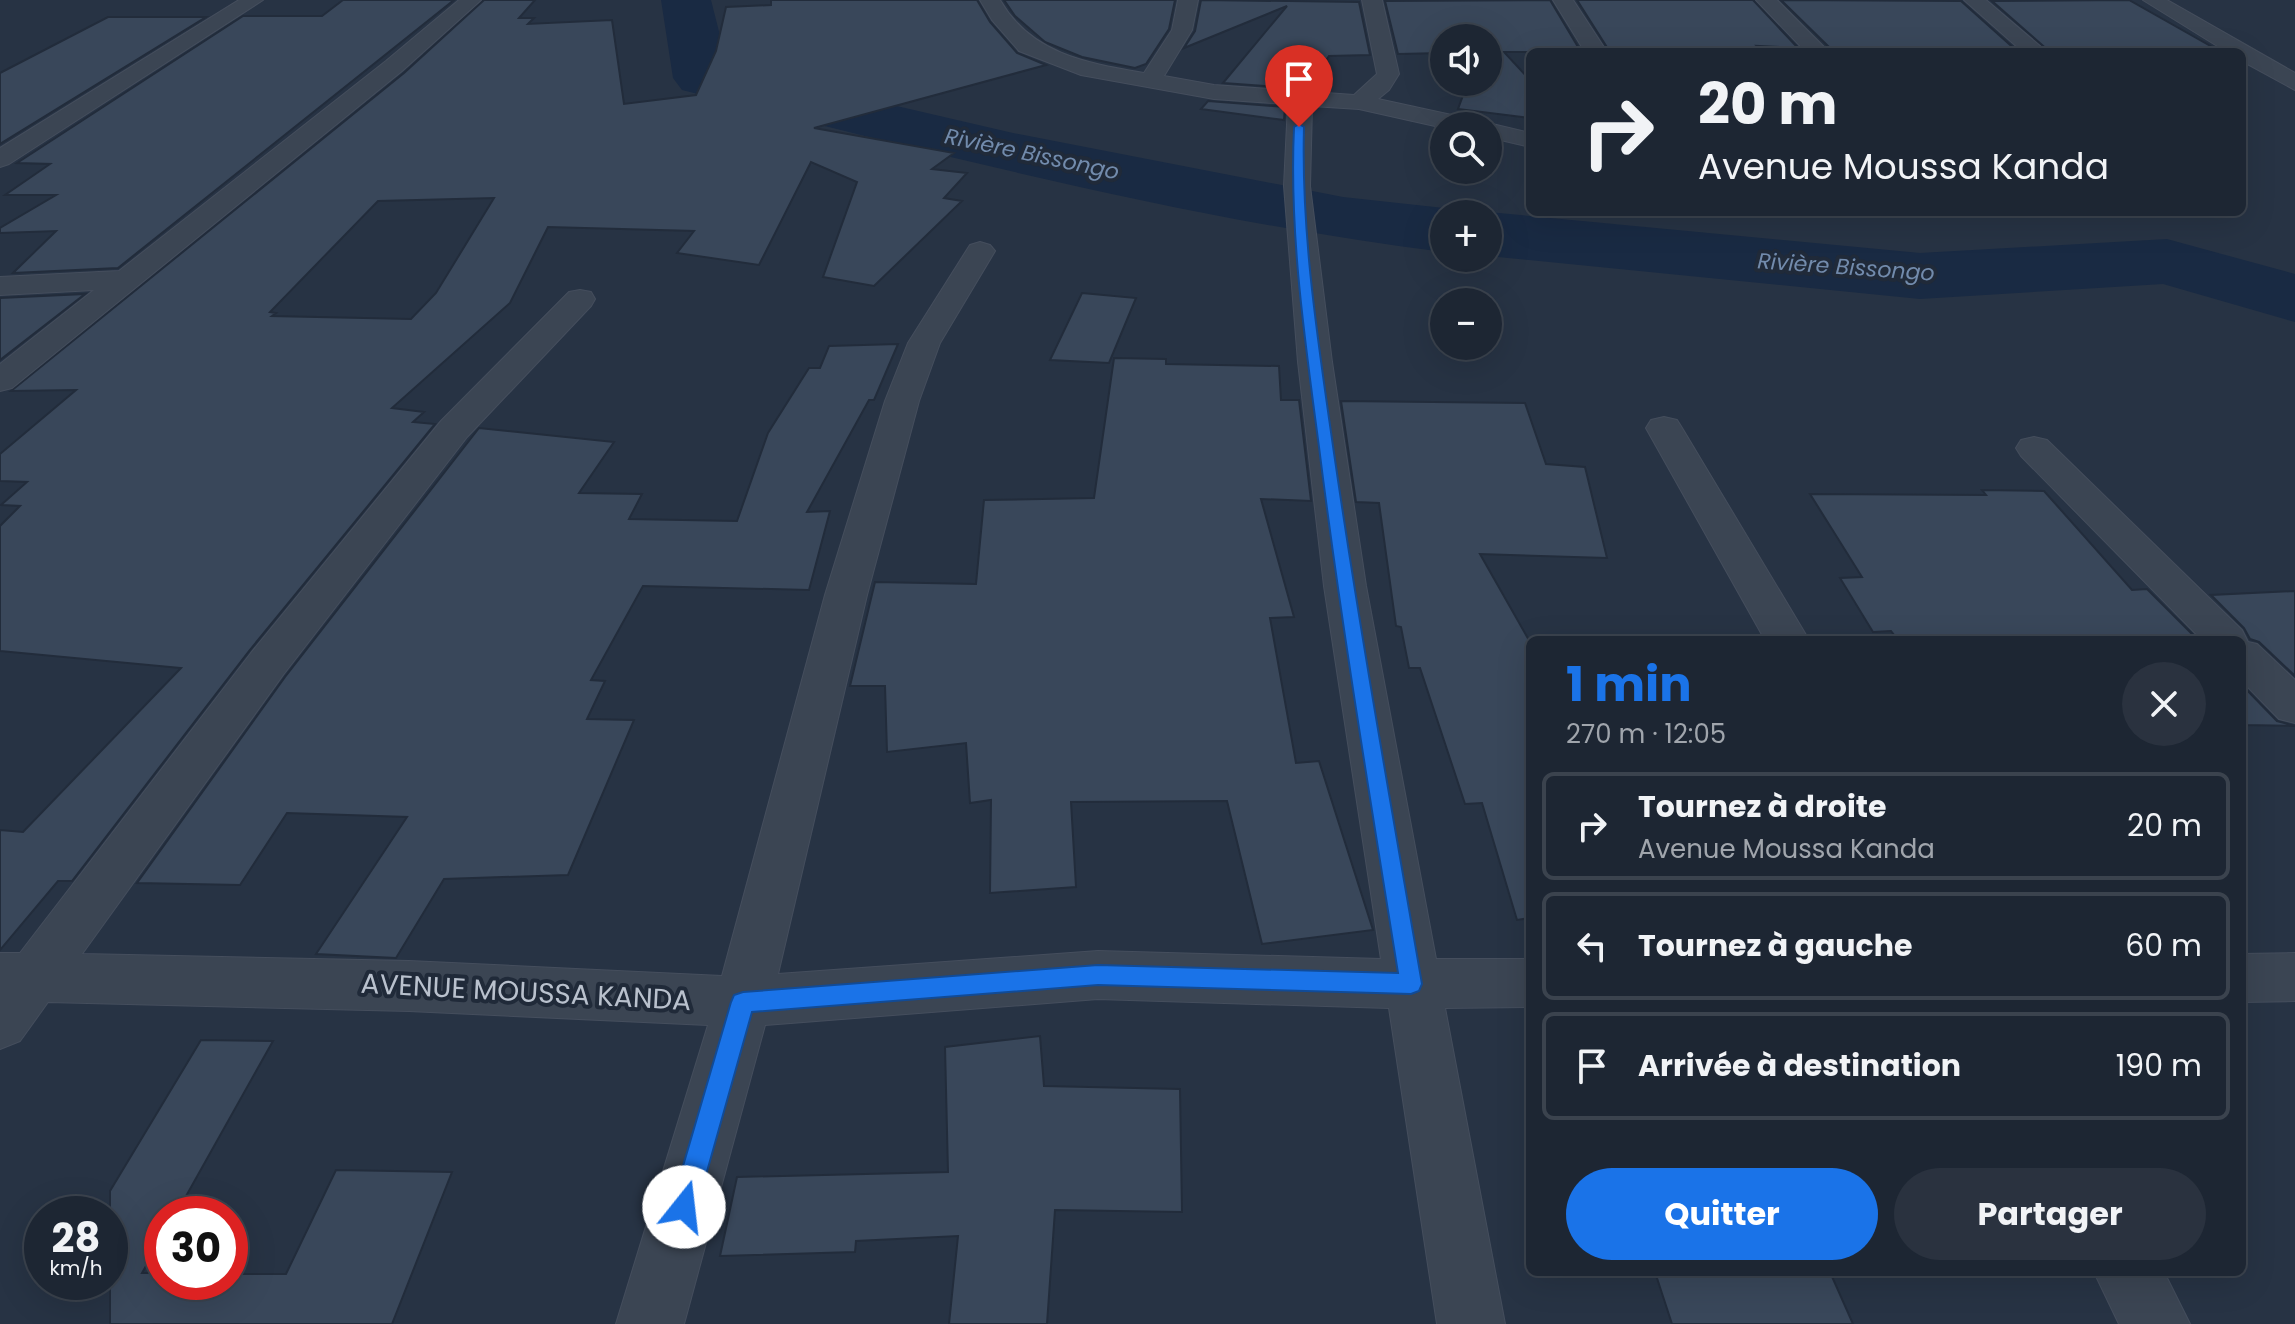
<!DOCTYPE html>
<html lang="fr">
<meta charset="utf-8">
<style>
body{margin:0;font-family:Poppins,sans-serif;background:#2a323f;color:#f1f3f6;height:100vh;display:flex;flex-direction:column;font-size:30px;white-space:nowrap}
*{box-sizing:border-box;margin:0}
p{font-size:26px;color:#a0a5ac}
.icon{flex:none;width:44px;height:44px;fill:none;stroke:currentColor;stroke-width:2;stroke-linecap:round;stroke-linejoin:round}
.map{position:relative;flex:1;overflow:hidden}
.drawer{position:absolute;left:1526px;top:636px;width:720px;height:640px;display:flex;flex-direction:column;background:#1d2633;border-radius:12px;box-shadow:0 8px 32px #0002,0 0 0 2px #3b434e}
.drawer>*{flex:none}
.banner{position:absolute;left:1526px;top:48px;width:720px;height:168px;border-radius:12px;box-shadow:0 8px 32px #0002,0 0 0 2px #3b434e;background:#1d2633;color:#f1f3f6;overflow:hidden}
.buttons{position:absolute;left:1430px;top:24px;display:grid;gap:16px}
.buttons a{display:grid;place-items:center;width:72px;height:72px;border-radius:50%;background:#1d2633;box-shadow:0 8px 32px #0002,0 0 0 2px #3b434e;font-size:40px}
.speed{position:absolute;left:24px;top:1196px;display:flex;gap:16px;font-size:40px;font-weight:700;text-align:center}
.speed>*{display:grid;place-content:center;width:104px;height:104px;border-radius:50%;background:#1d2633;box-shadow:0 8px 32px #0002,0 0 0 2px #3b434e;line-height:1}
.speed small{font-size:20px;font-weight:400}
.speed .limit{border:12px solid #d22;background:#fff;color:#111}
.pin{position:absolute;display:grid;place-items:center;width:68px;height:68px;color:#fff;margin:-82px -34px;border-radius:50% 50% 50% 0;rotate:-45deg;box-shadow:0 0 8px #0007}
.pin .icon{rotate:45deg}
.me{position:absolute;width:88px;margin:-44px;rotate:16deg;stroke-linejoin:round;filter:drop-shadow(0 0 6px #0008)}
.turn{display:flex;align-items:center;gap:28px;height:168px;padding:0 40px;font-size:36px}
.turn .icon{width:104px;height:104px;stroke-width:2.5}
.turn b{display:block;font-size:56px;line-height:68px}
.round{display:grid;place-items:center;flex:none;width:84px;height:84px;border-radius:42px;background:#2a323f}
.overview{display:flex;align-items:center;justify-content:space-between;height:136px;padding:0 40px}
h1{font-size:48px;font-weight:700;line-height:60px;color:#1a73e8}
.primary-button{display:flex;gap:16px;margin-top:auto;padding:16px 40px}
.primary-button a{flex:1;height:92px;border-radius:48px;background:#1a73e8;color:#fff;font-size:32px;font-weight:700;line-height:92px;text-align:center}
.primary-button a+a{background:#2a323f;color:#f1f3f6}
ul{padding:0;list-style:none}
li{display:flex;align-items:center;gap:24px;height:108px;margin:0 16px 12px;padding:0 24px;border:4px solid #3b434e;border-radius:12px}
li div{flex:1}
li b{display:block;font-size:30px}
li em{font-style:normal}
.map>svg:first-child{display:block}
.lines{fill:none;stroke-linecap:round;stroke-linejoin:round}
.river{fill:#192a43;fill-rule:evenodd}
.building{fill:#39475a;stroke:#222c3b;stroke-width:2;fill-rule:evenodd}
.minor-casing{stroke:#454e5d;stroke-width:2}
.minor{fill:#3b4553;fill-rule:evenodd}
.route{fill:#1a73e8;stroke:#114b97;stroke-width:2}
.labels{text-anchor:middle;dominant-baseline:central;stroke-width:8;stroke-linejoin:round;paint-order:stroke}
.far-water-label{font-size:22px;font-style:italic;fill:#728bac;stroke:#202a39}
.near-street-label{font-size:28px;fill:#b9c1cd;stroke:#202a39}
</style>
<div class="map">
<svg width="2295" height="1324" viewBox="0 0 2295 1324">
<rect width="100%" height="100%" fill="#273344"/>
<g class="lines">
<path class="river" d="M661,0H711L728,67L1013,133L1343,197L1444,208L1466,214H1444V252C1187,220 933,153 682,90L673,78Z
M1488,212L1920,253L2167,239L2295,274V322L2163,284L1920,299L1488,256V214H1481Z"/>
</g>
<path class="building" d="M343,0H454L118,268L13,273L56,231L0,233V228L56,195H5L50,164L17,163L243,16H322Z
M484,0H535L519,18H534L528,24L612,20L624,104L696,95L716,51L726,7L771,5V0H977L990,22L1017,53L1046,65L814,128L954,153L932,169L967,173L944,198L962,201L874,286L823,277L857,182L811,162L759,265L677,253L694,231L548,227L510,303L392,408L424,412L413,422L435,424L249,651L72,881H58L0,950V830L23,832L181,668L0,651V526L20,506L1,505L27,482L0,481V454L76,390L11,391L404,73ZM494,198L436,293L411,319L272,316L276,313L270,312L378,201Z
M1004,0H1175L1169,29L1146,64L1135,68L1082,57L1045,42L1015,16Z
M1201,0L1359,2L1370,55L1329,56L1307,89L1223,83L1287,6L1184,48L1195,31Z
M1550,0L1581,52H1504L1530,80V118L1458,109L1468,82H1488V38H1444V53L1398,54L1385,1Z
M1577,0H1753L1798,48L1757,46L1764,52H1610Z
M1781,0L1961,1L2018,52L1830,48Z
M2129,0L2221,52H2050L1992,1Z
M108,17H206L0,144V73Z
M1208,101L1285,107L1284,120L1201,109Z
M1082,293L1136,298L1109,363L1050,360Z
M85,294L0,360V298Z
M898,344L874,400H869L807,512L830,511L809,590L643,586L591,680L605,681L587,719L634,720L568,875L444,879L396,958L316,954L407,817L287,813L240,885L137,883L285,677L479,428L614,442L579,493L642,494L629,519L737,521L768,433L809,368H820L829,346Z
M1114,358L1166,359V364L1279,366L1281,400H1299L1311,501L1261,499L1294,617L1270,618L1296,763L1319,761L1373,930L1262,944L1227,801L1071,802L1076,887L990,893L991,800L970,803L966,743L887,752L885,686H850L875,582L976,584L984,500L1094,498Z
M1341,401L1525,403L1546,464L1585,467L1607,558L1480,554L1530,642V918L1517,920L1482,803L1465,804L1420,668H1409L1401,627L1396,626L1379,503L1356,502Z
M1982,490L2044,491L2132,590L2147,589L2198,640H1898L1891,631L1873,632L1840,578L1862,577L1810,494L1986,495Z
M2295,591V676L2259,642L2250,639L2244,628L2211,595Z
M2242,685L2277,721L2295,726L2242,725Z
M1040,1036L1044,1086L1180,1089L1182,1212L1055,1210L1047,1324H949L958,1236L856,1241L855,1252L720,1256L737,1177L948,1172L945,1047Z
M201,1040L273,1041L176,1214H162V1238L142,1273H162V1282H230V1274H286L336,1170L452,1172L392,1324H110V1191Z
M1655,1272H1830L1853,1324H1672Z"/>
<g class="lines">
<g class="minor-casing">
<path id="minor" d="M239,0H263L9,164L0,167V148Z
M459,0H481L402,71L12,388L0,391V364L94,290L0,295V277L119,271L386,61Z
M980,0H1000C1031,54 1086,63 1144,73L1172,30L1178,0H1198L1192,30L1164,76L1214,85L1354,95L1377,74L1362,0H1382L1399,74L1389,90L1378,99L1470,119L1481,124L1488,123L1530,133V147L1488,137V126L1444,128L1359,109L1312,106L1310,186L1332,362L1366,586L1436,959H1530V1007L1445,1008L1505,1324H1437L1389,1008L1098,999L765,1025L684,1324H616L708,1025L409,1011L48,1002L20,1041L0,1049V953H20L251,653L441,421L569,292L580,290L591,292L595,299L591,306L467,437L283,675L82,954L409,961L722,976L825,595L885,401L908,343L970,245L980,242L990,245L995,251L940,343L919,401L867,595L778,974L1098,951L1381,959L1324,586L1298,362L1284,186L1288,104L1214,99L1081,75L1019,51L992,20Z
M1553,0H1573L1607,52H1585Z
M1756,0H1777L1829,52H1806Z
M1964,0H1986L2047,52H2023Z
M2143,0H2167L2295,73V90L2242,61V52H2227Z
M1664,417L1677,420L1682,428L1809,640H1765L1646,428L1651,420Z
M2034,437L2047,440L2242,630L2248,642L2257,644L2295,680V723L2279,719L2242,681V640H2202L2021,456L2016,448L2021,440Z
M2295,953V1001L2242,1002V954Z
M2094,1272H2164L2190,1324H2119Z"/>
</g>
<use href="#minor" class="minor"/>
</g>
<path class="route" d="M1299,124L1304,127C1301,234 1318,341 1333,446C1359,626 1391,805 1422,984L1419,991L1411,994L1098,985L752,1012L697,1207L693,1216L684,1220L674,1216L671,1207L731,1002L734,995L743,992L1098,965L1398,973C1370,798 1341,623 1319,447C1305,341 1289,234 1294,127Z"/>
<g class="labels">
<g class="far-water-label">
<text transform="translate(1032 154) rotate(12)">Rivière Bissongo</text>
<text transform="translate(1846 267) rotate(4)">Rivière Bissongo</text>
</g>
<g class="near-street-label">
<text transform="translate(526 992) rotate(3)">AVENUE MOUSSA KANDA</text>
</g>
</g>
</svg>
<div class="buttons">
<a><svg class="icon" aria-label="sound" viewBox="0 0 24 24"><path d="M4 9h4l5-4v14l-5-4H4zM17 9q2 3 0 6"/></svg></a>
<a><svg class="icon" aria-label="search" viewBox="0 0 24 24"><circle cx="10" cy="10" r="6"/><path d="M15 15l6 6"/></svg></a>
<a>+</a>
<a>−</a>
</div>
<div class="speed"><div>28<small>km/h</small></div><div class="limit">30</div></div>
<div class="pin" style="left:1299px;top:127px;background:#d93025"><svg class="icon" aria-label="arrive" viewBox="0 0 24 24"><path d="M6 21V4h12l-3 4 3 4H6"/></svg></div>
<svg class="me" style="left:684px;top:1207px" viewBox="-20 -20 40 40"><circle r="19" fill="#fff"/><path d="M0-13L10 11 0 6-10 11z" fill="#1a73e8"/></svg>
<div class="banner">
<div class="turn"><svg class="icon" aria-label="right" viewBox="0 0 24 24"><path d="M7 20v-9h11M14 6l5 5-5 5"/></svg><div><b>20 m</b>Avenue Moussa Kanda</div></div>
</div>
<section class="drawer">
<div class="overview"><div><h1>1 min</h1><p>270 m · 12:05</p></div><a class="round"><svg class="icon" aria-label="close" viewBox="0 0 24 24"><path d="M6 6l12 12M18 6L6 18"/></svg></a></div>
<ul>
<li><svg class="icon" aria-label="right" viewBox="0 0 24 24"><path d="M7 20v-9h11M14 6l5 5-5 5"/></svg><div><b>Tournez à droite</b><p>Avenue Moussa Kanda</p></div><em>20 m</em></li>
<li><svg class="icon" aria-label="left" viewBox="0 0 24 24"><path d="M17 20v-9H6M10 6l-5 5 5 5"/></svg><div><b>Tournez à gauche</b></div><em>60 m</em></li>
<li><svg class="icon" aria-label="arrive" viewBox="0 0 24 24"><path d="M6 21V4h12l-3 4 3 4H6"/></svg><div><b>Arrivée à destination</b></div><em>190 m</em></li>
</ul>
<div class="primary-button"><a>Quitter</a><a>Partager</a></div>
</section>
</div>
